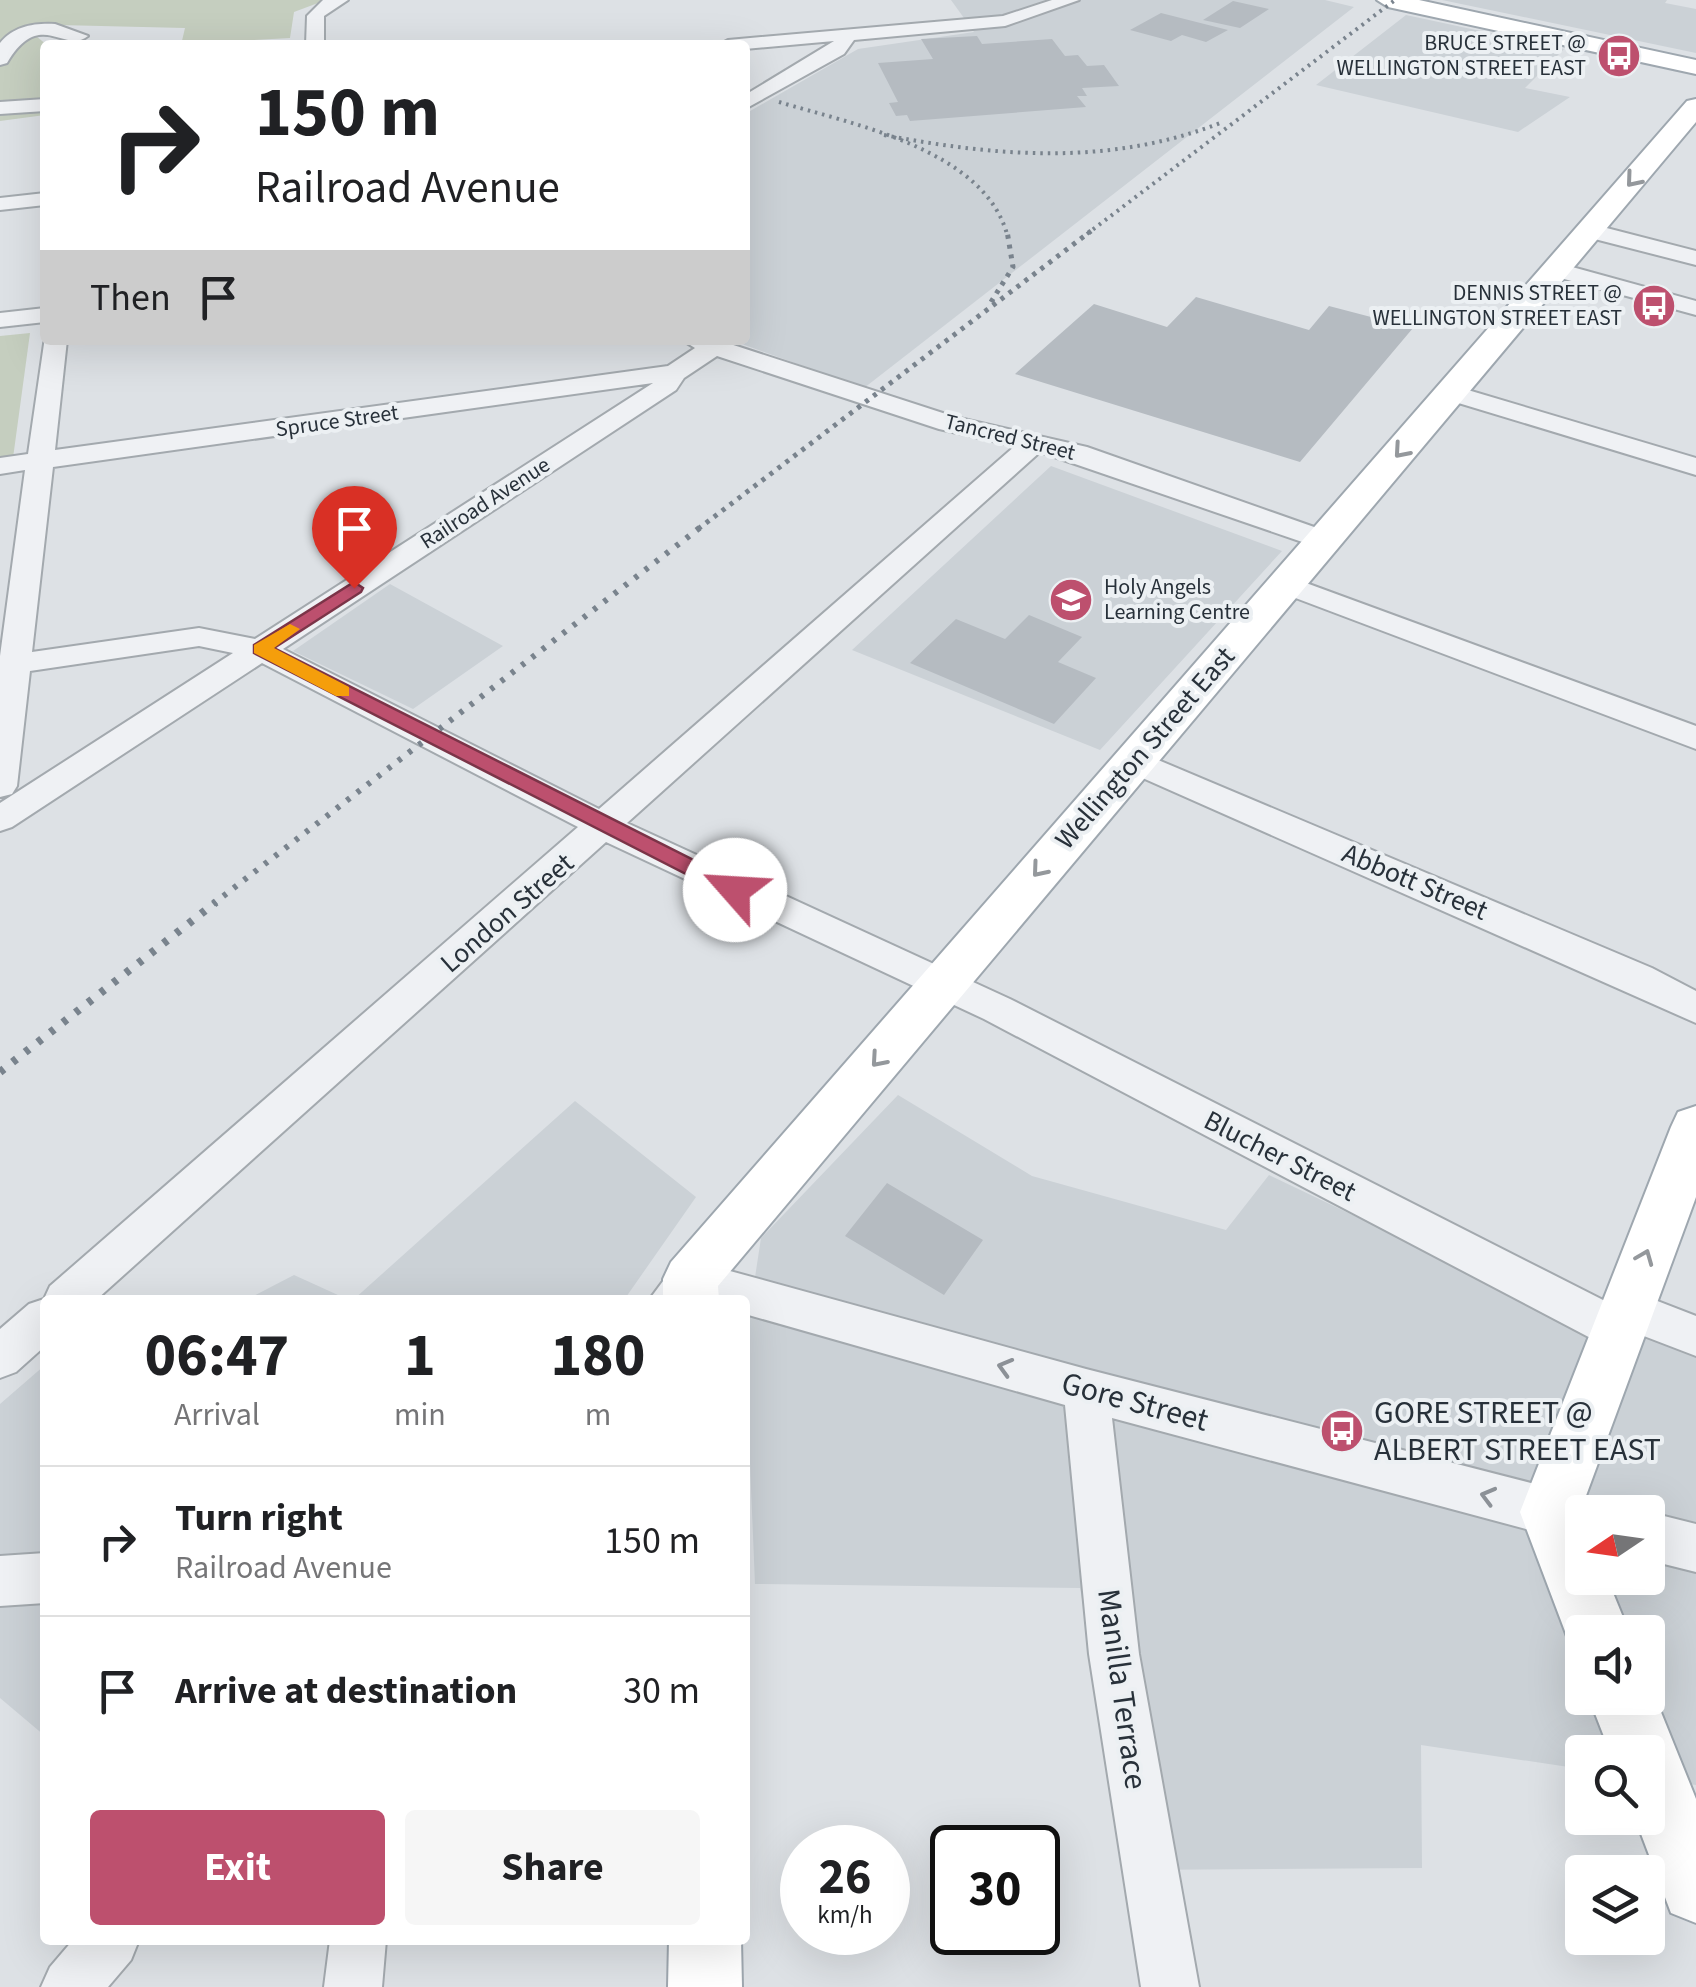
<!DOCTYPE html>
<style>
body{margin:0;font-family:"Source Sans 3",sans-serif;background:#f6f6f6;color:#202124;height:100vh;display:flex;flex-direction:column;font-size:38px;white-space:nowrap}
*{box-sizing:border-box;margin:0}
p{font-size:32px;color:#757577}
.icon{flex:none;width:55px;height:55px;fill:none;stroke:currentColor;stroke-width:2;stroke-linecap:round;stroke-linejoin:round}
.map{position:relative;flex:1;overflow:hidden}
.sheet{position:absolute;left:40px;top:1295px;width:710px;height:650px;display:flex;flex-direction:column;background:#fff;border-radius:10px;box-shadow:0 10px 40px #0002}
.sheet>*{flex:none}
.hud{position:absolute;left:40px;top:40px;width:710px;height:305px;border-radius:10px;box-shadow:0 10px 40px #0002;background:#fff;color:#202124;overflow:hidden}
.needle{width:65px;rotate:257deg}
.tools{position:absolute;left:1565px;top:1495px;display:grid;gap:20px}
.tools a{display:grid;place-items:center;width:100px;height:100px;border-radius:10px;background:#fff;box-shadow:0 10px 40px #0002;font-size:50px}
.speed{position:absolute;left:780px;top:1825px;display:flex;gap:20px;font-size:50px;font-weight:700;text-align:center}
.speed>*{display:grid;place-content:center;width:130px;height:130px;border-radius:50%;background:#fff;box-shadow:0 10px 40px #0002;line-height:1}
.speed small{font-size:25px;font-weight:400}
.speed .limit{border:5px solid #111;border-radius:15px;background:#fff;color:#111}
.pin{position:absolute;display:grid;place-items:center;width:85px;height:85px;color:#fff;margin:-102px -42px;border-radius:50% 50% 50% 0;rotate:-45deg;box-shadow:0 0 10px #0007}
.pin .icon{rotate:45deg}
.me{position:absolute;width:110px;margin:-55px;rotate:296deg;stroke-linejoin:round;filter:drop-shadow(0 0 8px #0008)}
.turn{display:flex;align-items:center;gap:35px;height:210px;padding:0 50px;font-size:45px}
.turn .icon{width:130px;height:130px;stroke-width:2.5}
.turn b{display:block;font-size:70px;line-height:85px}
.then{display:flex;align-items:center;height:95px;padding:0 50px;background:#0003;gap:20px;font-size:38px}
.eta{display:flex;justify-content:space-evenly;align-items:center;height:170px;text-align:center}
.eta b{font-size:60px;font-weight:700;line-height:70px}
.primary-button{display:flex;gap:20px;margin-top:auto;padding:20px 50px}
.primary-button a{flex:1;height:115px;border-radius:10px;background:#bd506e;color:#fff;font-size:40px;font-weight:700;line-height:115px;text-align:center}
.primary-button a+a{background:#f6f6f6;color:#202124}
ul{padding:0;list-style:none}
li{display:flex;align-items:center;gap:30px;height:150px;padding:0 50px;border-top:2px solid #e0e0e0}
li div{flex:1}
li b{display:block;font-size:38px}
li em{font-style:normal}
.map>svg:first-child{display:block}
.built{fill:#cbd1d6;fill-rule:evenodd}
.green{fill:#c5cebf}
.building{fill:#b5bbc1}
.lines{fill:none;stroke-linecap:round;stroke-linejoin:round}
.minor-casing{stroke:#a3a9ae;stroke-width:4}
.major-casing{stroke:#9ea7af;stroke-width:4}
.minor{fill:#eff1f4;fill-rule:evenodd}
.major{fill:#fff;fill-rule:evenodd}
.rail-far3{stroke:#79838d;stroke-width:4;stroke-dasharray:2.5 5;stroke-linecap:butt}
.rail-far2{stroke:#79838d;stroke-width:5;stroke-dasharray:4 6;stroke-linecap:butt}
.rail-far1{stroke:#79838d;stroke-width:6;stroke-dasharray:4 9;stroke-linecap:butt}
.rail{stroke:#79838d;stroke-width:8;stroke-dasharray:5 11;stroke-linecap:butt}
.oneway{stroke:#94989c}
.oneway2{stroke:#8c9197}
.route{fill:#bd506e;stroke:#7b3448;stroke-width:2.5}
.slow{fill:#f59e0b}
.labels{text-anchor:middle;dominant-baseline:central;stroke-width:8;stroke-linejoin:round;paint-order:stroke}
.far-poi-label{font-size:22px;fill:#28313a;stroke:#ecf0f3;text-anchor:end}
.far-street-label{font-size:22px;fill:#28313a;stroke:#ecf0f3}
.street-label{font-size:28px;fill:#28313a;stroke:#ecf0f3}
.near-street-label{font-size:32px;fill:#28313a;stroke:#ecf0f3}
.near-poi-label{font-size:32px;fill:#28313a;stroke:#ecf0f3;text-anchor:start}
</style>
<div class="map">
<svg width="1696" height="1987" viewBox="0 0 1696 1987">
<rect width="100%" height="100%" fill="#dde1e5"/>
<path class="built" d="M951,0H1325L1354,7L864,388L731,340H745V114L858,49L974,32Z
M1442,0H1667L1665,3L1696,9V53Z
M1406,15L1564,49L1525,88L1570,97L1518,132L1316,85Z
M1051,466L1282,551L1100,750L852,650Z
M390,584L503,646L413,709L293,651Z
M898,1095L1032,1176L1226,1230L1269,1175L1499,1285L1696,1342V1785L1648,1778V1752H1582V1769L1421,1745L1422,1868L1133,1870L1080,1588L755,1584L745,1343L761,1238ZM1582,1512H1648V1578H1582ZM1582,1632H1648V1698H1582Z
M575,1101L696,1197L624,1300H353Z
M294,1275L349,1300H246Z
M45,1365V1736L0,1698V1404Z"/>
<path class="green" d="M0,0H326L294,12L290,38L239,41V45H181L185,28L59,25L31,32L47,45L45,115L0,121Z
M30,333L13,458L0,460V336Z"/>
<path class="building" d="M1233,1L1269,9L1240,28L1203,20Z
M1161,13L1228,30L1206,42L1182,35L1171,41L1130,30Z
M977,36L982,44L1052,39L1065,56L1078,55L1087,66L1104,65L1119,86L1082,88L1087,96H1077L1086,107L910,121L907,115L896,116L889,103L898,102L878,63L933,59L921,39Z
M1196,297L1309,330L1329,306L1413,328L1300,462L1015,374L1094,304L1167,327Z
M1029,615L1082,637L1058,662L1096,678L1054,724L910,663L956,619L1005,639Z
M887,1183L983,1240L944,1295L845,1236Z"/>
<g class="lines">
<g class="minor-casing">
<path id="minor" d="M323,0H348L324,16V45H306L307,16Z
M1052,0H1079L1005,26L854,40L844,54L745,109V95L834,41L745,49V45H719L728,40L1003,16Z
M55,24L88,36C64,55 40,7 7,63L0,65V43C14,26 34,23 55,24Z
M45,99V111L0,114V102Z
M45,193V205L0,210V198Z
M1591,224L1696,251V265L1583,236L1580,231Z
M1554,262L1696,301V315L1546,274L1543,269Z
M45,308V322L0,327V313Z
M45,337L67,340L55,450L668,366L695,348L682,340H718L955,417L1087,447L1334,534L1338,540L1334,546H1314L1040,452L627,823L1010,999L1605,1301L1608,1294L1624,1288L1696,1316V1356L1636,1333L1632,1343L1616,1349L1600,1343L984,1019L606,842L96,1300H45V1346L16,1372L0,1378V1329L29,1304L44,1299L50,1286L578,827L262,663L12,827L0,831V803L233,653L199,646L30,671L17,786L12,794L0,797V656L25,470L0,474V458L28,454ZM717,356L939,429L1015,446L599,809L283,649L676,390L684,378ZM653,383L255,639L199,628L32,652L53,467Z
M1451,385L1696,458V475L1442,398L1438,393Z
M1287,576L1696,726V749L1277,591L1272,585Z
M1132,749L1652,968L1696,991V1023L1120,768L1116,760L1120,752Z
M690,1260L1086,1369L1582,1496L1599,1503L1603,1512H1582V1544L1112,1418L1139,1654L1199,1987H1141L1089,1654L1065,1405L745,1314V1300H649L675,1265Z
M1648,1512L1696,1524V1572L1648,1560Z
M45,1553V1603L0,1606V1556Z
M73,1940H139L131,1960L108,1987H41L50,1967Z
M330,1940H386L382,1987H324Z"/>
</g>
<g class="major-casing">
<path id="major" d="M1377,0H1419L1696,60V74L1388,7Z
M1696,99V122L718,1286L719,1300H663V1279L671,1262L1687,101Z
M1696,1106V1197L1580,1512L1582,1578H1607L1629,1632H1582V1658L1574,1655L1520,1512L1671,1127L1678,1112Z
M1648,1680L1696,1799V1923L1671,1913L1635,1818H1648V1752H1610L1589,1698H1648Z
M669,1940H741L742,1987H668Z"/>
</g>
<use href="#minor" class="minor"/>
<use href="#major" class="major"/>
<path class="rail-far3" d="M779,102C852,124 983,149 1007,234
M884,135C1000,157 1111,166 1223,122
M1087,234L1395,0"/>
<path class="rail-far2" d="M991,302L1013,267L1007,231
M698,529L1091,231"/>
<path class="rail-far1" d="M213,904L702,526"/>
<path class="rail" d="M0,1072L216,902"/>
</g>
<defs><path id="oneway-chevron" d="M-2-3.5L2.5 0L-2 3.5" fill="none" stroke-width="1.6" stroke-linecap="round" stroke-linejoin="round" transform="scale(2.5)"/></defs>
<g class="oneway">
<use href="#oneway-chevron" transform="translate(1633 180) rotate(130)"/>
<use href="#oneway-chevron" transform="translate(1401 451) rotate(131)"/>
<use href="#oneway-chevron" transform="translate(1039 870) rotate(130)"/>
<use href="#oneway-chevron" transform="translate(878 1060) rotate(131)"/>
<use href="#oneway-chevron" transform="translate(1645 1257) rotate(-68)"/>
</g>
<g class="oneway2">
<use href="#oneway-chevron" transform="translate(1005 1367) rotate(-164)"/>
<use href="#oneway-chevron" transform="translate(1488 1496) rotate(-165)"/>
</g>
<path class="route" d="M354,582L363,588L361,592L274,648L743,885V895H727L254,653V645Z"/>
<path class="slow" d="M290,624L300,629L274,648L349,687V696H336L254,653V645Z"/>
<defs>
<g id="bus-disc" transform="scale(2.25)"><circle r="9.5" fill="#bd506e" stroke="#ecf0f3"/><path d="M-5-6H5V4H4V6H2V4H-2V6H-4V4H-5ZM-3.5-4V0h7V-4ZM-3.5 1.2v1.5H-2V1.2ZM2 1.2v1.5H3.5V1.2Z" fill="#fff"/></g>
<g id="school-disc" transform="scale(2.25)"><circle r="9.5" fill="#bd506e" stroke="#ecf0f3"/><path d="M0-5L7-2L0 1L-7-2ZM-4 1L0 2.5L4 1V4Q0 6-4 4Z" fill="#fff"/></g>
</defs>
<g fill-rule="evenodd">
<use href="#bus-disc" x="1619" y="56"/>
<use href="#bus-disc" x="1654" y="306"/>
<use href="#school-disc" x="1071" y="600"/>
<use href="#bus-disc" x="1342" y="1431"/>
</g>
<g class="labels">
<g class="far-poi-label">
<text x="1586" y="43">BRUCE STREET @<tspan x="1586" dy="25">WELLINGTON STREET EAST</tspan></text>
<text x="1622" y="293">DENNIS STREET @<tspan x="1622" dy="25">WELLINGTON STREET EAST</tspan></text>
<text x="1104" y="587" text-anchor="start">Holy Angels<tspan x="1104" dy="25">Learning Centre</tspan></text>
</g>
<g class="far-street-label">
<text transform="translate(337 421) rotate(-8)">Spruce Street</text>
<text transform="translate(1010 437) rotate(14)">Tancred Street</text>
<text transform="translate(485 503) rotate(-33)">Railroad Avenue</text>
</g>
<g class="street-label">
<text transform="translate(1145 748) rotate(-49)">Wellington Street East</text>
<text transform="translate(1415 882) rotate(23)">Abbott Street</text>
<text transform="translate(507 913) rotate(-41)">London Street</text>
<text transform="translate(1280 1156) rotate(27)">Blucher Street</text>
</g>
<g class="near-street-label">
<text transform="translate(1135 1402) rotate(15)">Gore Street</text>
<text transform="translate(1122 1689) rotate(82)">Manilla Terrace</text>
</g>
<g class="near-poi-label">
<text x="1374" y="1413">GORE STREET @<tspan x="1374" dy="37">ALBERT STREET EAST</tspan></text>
</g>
</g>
</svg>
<div class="tools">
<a><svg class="needle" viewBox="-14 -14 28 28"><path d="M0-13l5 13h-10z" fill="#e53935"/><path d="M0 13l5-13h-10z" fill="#757577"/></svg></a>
<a><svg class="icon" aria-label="sound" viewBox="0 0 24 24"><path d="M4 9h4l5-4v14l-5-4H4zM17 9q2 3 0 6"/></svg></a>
<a><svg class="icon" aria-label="search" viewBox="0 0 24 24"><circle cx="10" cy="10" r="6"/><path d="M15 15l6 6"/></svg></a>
<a><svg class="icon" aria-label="layers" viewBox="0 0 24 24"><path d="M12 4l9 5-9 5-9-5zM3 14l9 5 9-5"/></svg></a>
</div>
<div class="speed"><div>26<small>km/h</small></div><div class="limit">30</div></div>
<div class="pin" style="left:354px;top:588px;background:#d93025"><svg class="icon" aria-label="arrive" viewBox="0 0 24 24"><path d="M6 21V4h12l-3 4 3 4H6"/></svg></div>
<svg class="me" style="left:735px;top:890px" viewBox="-20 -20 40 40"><circle r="19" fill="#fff"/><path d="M0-13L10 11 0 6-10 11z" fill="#bd506e"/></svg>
<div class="hud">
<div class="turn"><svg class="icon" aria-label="right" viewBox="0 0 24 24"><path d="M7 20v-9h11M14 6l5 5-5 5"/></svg><div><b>150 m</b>Railroad Avenue</div></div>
<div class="then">Then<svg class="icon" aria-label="arrive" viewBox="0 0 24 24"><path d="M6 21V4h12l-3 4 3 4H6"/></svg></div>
</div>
<section class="sheet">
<div class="eta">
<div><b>06:47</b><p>Arrival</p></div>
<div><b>1</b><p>min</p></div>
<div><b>180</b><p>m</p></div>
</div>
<ul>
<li><svg class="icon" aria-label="right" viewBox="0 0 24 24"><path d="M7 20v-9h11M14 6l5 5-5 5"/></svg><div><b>Turn right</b><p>Railroad Avenue</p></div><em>150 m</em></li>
<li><svg class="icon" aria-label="arrive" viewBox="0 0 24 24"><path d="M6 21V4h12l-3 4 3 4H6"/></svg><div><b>Arrive at destination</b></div><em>30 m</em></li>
</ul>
<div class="primary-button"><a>Exit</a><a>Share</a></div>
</section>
</div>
